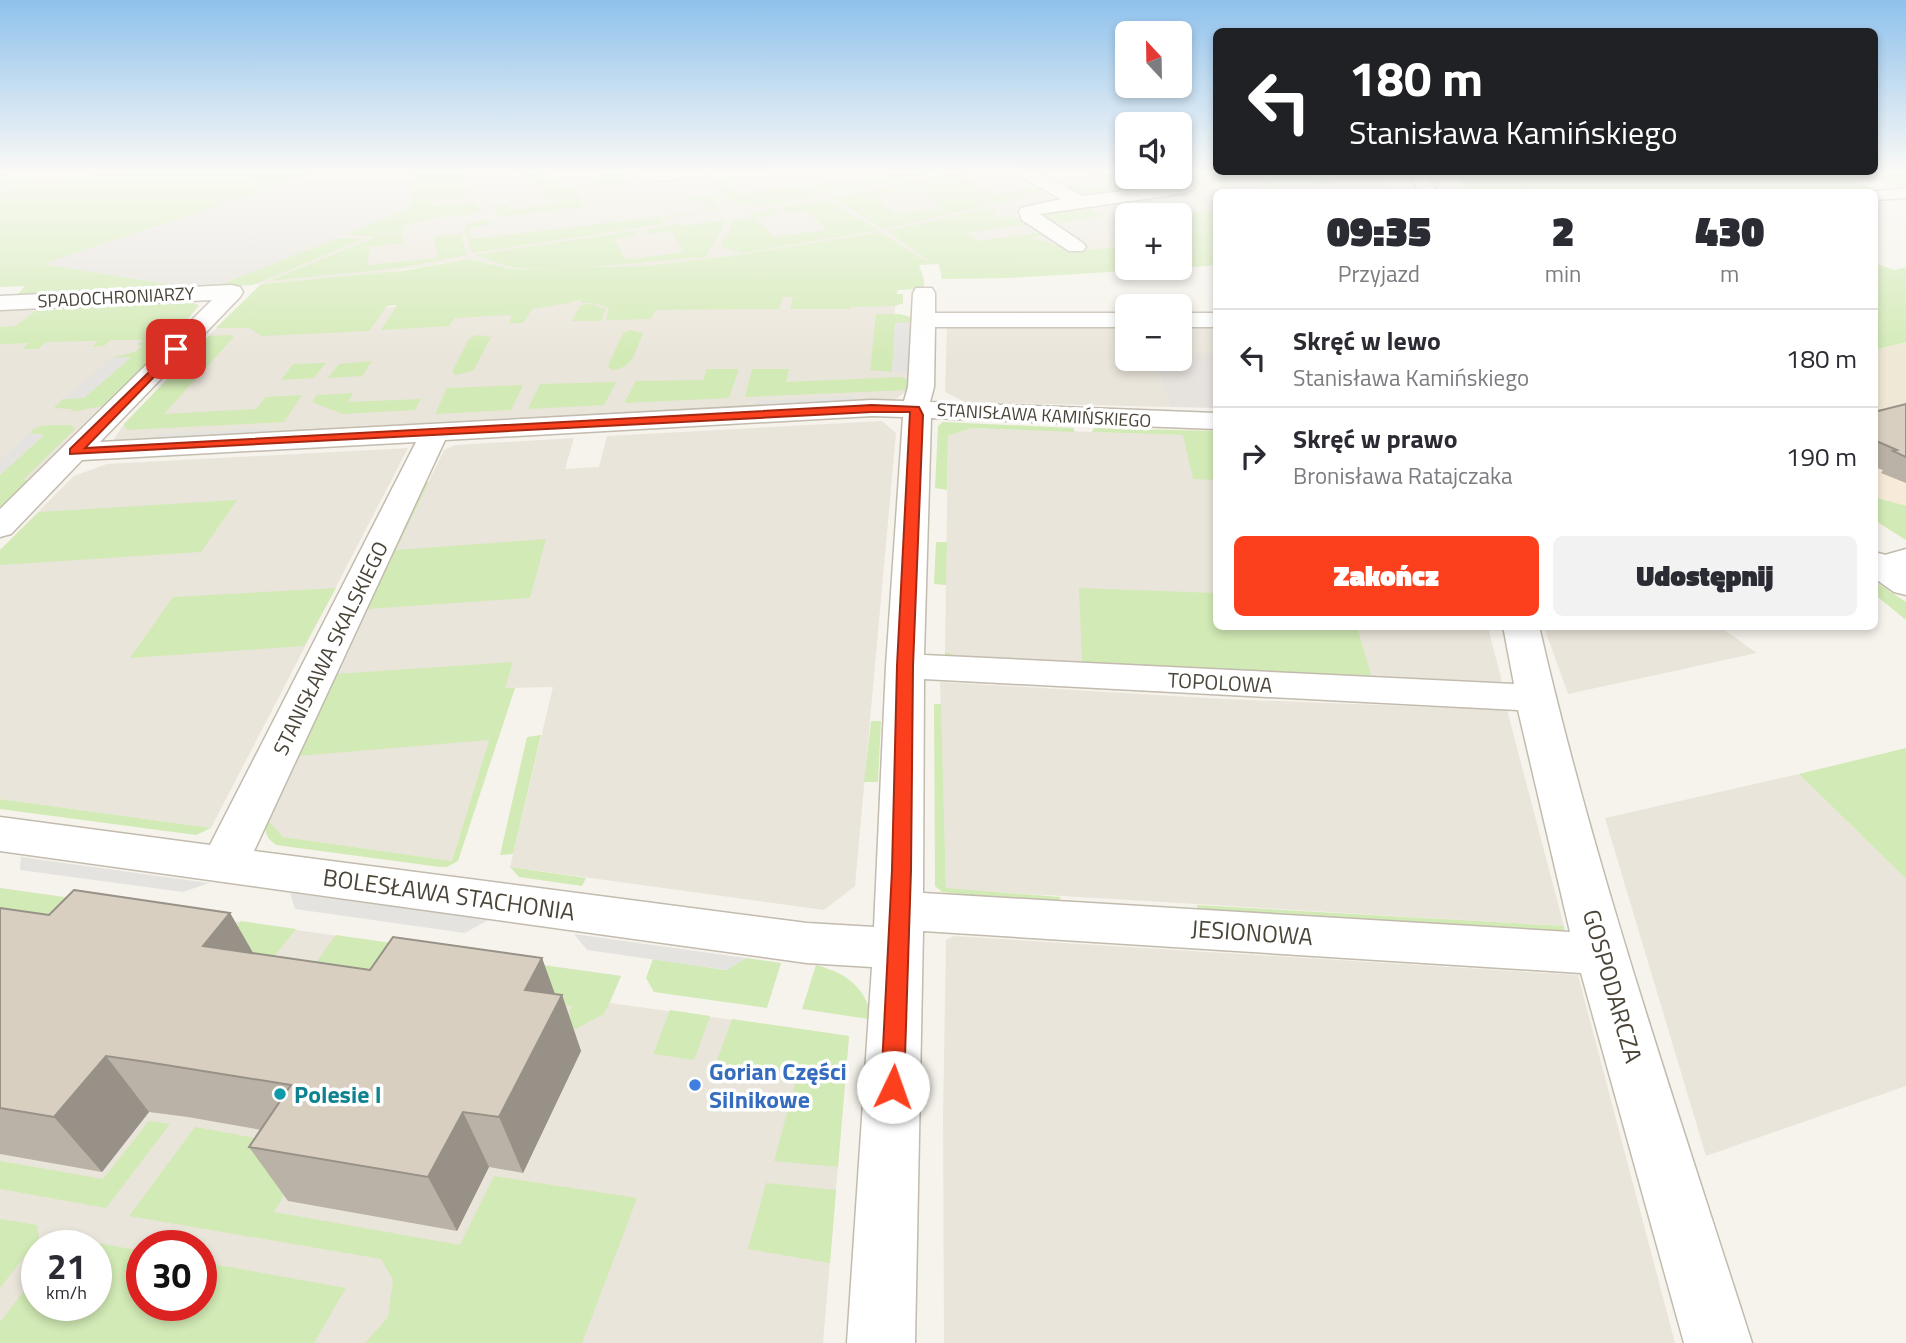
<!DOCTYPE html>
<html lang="pl">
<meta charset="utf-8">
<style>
body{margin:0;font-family:"Titillium Web",sans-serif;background:#f2f2f3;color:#2b2b33;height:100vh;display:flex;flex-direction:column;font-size:26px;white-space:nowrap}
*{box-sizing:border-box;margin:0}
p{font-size:23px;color:#7c7c81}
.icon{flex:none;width:38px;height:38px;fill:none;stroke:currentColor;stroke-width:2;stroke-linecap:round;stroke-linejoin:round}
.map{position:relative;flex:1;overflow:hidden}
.side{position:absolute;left:1213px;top:189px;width:665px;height:441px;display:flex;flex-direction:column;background:#fff;border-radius:10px;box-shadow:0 4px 10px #0003}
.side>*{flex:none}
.top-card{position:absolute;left:1213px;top:28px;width:665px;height:147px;border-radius:10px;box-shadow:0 4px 10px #0003;background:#202124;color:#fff;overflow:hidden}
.needle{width:46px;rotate:338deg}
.fabs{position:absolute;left:1115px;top:21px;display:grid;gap:14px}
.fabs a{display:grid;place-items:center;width:77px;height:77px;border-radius:10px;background:#fff;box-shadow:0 4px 10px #0003;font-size:35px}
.speed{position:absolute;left:21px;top:1230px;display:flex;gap:14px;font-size:35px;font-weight:700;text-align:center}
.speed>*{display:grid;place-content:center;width:91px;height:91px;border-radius:50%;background:#fff;box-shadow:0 4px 10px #0003;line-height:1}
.speed small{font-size:18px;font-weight:400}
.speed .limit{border:10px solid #d22;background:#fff;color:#111}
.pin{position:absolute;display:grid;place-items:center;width:60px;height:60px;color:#fff;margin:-30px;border-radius:14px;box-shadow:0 4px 10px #0006}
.me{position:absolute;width:77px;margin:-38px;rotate:3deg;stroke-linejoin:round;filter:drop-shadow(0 0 5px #0008)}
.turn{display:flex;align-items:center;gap:24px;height:147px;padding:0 21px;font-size:32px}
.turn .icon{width:91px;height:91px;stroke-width:2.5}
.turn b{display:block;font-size:49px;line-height:60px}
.eta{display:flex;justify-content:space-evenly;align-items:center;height:119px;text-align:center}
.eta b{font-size:42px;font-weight:800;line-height:49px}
.action{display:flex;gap:14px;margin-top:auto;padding:14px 21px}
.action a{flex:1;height:80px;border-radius:10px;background:#fc3f1d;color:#fff;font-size:28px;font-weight:800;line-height:80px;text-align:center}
.action a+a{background:#f2f2f3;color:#2b2b33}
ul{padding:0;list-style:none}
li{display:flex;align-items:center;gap:21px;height:98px;padding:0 21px;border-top:2px solid #e1e1e2}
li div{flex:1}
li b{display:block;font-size:26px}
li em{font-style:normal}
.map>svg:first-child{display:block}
.residential{fill:#eae5da;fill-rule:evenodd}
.commercial{fill:#f7ead8}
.industrial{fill:#e6e2dd}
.education{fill:#efe8d6}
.green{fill:#d2eab5}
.parking{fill:#e5e3e0}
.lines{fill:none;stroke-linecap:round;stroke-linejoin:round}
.minor-casing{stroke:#c2bbae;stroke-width:3}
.tertiary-casing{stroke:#c2bbae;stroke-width:3}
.minor{fill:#fff;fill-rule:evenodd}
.tertiary{fill:#fff;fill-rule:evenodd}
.wall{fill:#bab2a6}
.shaded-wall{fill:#979187}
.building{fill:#d8cfc1;stroke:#979187;stroke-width:2}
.route{fill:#fc3f1d;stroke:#a42913;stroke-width:2}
.shop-dot{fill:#3f7fe0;stroke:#fff;stroke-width:2.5}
.culture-dot{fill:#0f9aa8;stroke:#fff;stroke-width:2.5}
.labels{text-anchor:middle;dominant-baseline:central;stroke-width:7;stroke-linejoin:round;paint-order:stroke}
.far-street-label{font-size:18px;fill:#4b4439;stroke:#fff}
.street-label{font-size:21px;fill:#4b4439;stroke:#fff}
.near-street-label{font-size:24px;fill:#4b4439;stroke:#fff}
.near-shop-label{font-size:24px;font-weight:bold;fill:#366cbe;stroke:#fff;text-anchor:start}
.near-culture-label{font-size:24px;font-weight:bold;fill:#0d838f;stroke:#fff;text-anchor:start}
</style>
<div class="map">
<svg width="1906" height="1343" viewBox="0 0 1906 1343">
<rect width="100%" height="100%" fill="#f6f3ec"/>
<path class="residential" d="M409,171H633L641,181L729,171H1127V177H1180V171L1379,172L1387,192H1216V248L1180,215H1127V252L924,260L880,232L730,256L645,266L510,269L469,259L371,275L214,287L409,208L412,204Z
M903,294V303L895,306V322H912L911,388L893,401L111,443L124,424L231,313L583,300Z
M191,301L199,305L187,320H194L0,509V310Z
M947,325H1127V359H1154L1170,407L965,402L945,392Z
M1180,325H1216V353H1180Z
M882,421L896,433L855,886L824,910L510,867L553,687L505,688L452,861L283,837L268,820L339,665L444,450L455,445L574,438L565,469L599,467L607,436Z
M972,428L1216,436V626L1488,627L1502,682L959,656L945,652L948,436Z
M408,448L211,828L0,799V550L74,476L107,464Z
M1544,627H1720L1757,653L1568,694Z
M940,682L1223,699L1507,710L1564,926L946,889Z
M1799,774L1906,879V1086L1706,1156L1605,818Z
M0,888L621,976L610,1003L849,1036L823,1343H0ZM37,1246H96V1306H37ZM142,1246H201V1306H142Z
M953,936L1578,975L1675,1343H944L943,1119L946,940Z"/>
<path class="commercial" d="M0,171H148L45,183L0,174Z
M1906,421V526L1874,510V430Z"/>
<path class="industrial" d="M323,171H409L413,204L409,208L339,238L214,287L191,288L40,264Z
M1180,353H1216V408L1170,407L1154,359H1180Z"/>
<path class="education" d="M1906,342V421L1874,430V350Z"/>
<path class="green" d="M131,171H323L42,264L191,288L22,296L17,295L25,286L0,287V190L5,188L0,186V174L45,181Z
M409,171H462L473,195L454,200L453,196L430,199L432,206L473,202L477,203L480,211L463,217L457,214L403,225L407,229L378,236L402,232L403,243L369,247L368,265L438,258L434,237L460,234L467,255L399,268L269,281L375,237L347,234L409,208L412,204Z
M523,171H538L576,191L584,207L500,217L494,206L507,205L511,210L553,204L536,184L531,185Z
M604,171H622L632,185L583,190L582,188Z
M926,171H950L765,206L753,207L749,203L734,205L711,180L734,178L739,182L725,184L735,194Z
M1089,171H1127V177H1180V171L1211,185L1193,189L1172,183L1079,195L1061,186L1074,184L1083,189L1119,184Z
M1187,171L1284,172L1215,184Z
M1906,171V189L1881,180L1854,181L1872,189L1773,192H1468L1456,172Z
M956,172L993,194L1027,190L1021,185H1029L1042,193L884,229L832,198L886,187L894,193L873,197L896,214L943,208L918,191L901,193L891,185Z
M1276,176L1281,175L1341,179L1336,184L1272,181V191L1286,192H1263V180Z
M710,195L719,207L718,210L660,219L664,224L472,253L464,228L471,223L489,220L488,225L468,228L471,239L709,211L701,200L690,201L686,197Z
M825,199L878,230L742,253L721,246L734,220L752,217L750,213L768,211L767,208H774L780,214L755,218L774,237L827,230L807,211L787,214L780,207Z
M1083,206L1103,216L1053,224L1041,216Z
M991,208L1001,210L991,212L999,218L1010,216L1028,224L967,233L977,241L1045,232L1046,235L1029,237L1077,251L1127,246V268H1179L1009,278L942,279L939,264L919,265L924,279V289L898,290L897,294H903V303L895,306L851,307L850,309H790L793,297H783L779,309L656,310L651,319L606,320L609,308L593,303H581L582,300L572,301L570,303L532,309L523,323H509L512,315L455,318L449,326L381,330L397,305L387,306L369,331L262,336L249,328H216L261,284L401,271L469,259L510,269L645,266L730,256L880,232L924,260H928L887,231Z
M1216,210V265L1180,268L1179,215Z
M727,220L706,257L577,268H514L474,255L633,231L638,235L614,239L626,260L684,252L671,231L649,234L646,230L680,223L682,226Z
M339,238L364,239L253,285L214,287Z
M1874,263L1895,270L1906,267V342L1874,350Z
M184,301L199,305L187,320H194L109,405L70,412L73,409L54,408L63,399L84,398L130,358H111L135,352L142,346L137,345L144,340H111L104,346L92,347L98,341L46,342L38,349H22L29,343L0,344V327L15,326L40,308Z
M591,304L606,309L601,321H572L580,305Z
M876,314H900L913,318V323H895L892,372L870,370Z
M631,330L643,333C635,351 634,369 611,370L608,366L623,333Z
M228,335L233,336V338L164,414L256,409L266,397L302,395L284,422L127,430L124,424L209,336Z
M476,335L491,337L473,371L455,375L452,372L469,339Z
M372,361L362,376L328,378L339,364Z
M326,363L314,378L281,380L293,364Z
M707,369H739L729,398L624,403L636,381L703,380Z
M752,369H789L786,382L901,377L911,381L909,390L745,397Z
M616,382L604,405L528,409L540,384Z
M523,385L511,410L435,414L447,388Z
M353,393L348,402L421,399L415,410L343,414L312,402L316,395Z
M943,422L1074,428V432L972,428L948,436L947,490L935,488L938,426Z
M63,425H71L75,429L23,480H31L0,509V475L44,435L30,433C37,423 52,426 63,425Z
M1094,428L1216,431V480L1193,479L1183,435L1092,432Z
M429,482L396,550L546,539L530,598L367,609L363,617L359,618L380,573H384L391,560L384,559L420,485Z
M1874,497L1906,506V540L1874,520Z
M237,500L201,552L0,565V550L39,512Z
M936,542H947L946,585L934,584Z
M1874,581L1906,602V620L1874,594Z
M336,588L304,646L130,658L173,597Z
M1079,588L1216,593V590V626L1357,627L1371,675H1350L1357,681L945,659V652L959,656L1082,662Z
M513,662L505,688H515L458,861L447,867H440L276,845C266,837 263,832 268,820L283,837L452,861L489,740L298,756L335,674Z
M934,704H941L946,888L1061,897L1056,904L968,899L967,895L942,892L935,886Z
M871,721H881L878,782H864Z
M541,735L513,854L500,855L527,737Z
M1906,748V879L1799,774Z
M0,799L29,803L211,828L196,835L0,809Z
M510,867L586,878L582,886L519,877Z
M0,888L70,898L43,925L0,929Z
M1197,905L1564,926L1565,934L1197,912Z
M241,921L296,929L268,964L213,955Z
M336,935L495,958L476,989L314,965Z
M746,958L781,963L767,1008L654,992L646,978L653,959L726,970Z
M535,964L621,976L604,1014L556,1039L572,1006L516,1000Z
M816,965C844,973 863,984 871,1014L868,1019L802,1009Z
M670,1010L710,1016L694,1060L653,1054Z
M732,1019L849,1036L838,1167L774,1161L798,1073L716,1063Z
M149,1121L170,1124L106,1208L0,1189V1161L103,1179Z
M195,1127L312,1148L274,1212L460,1245L494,1176L637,1198L582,1343H365L388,1317L393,1280L381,1259L129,1216Z
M766,1183L836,1190L830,1263L748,1249Z
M0,1219L37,1225L39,1238L0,1288Z
M75,1239L142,1251V1306H201V1262L346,1288L314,1343H0V1322L37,1274V1306H96V1246H60Z"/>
<path class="parking" d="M912,322L911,372H892L895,323Z
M131,357L84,398L63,399L111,358Z
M854,396L855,404L756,409V401Z
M271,428L265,435L153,441L160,434Z
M30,433L44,435L0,475V460Z
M21,857L209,883L183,892L20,870Z
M290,893L490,919L465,933L295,909Z
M574,934L746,958L727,970L587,950Z"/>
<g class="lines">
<g class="minor-casing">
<path id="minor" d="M633,171H717L708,176L647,182L641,181Z
M1016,171H1036L1082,196L1186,183L1195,188L1186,193L1040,214L1083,243L1086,247L1083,251H1069L1022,220L1019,212L1021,208L1061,199L1018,175Z
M1906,188V198L1874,200V192H1867Z
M232,285L240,287L243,292L240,297L100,442L872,400L904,401L908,387L913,293L916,288H932L935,293V313H1127V327H935L934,387L930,402L1216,413V429L931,418L924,655L1514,684L1503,626H1539C1595,871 1676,1105 1752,1343H1684L1581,973L923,931L915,1343H847L872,967L807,963L0,851V817L210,845L416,442L82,460L11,534L0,537V509L212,300L0,310V296ZM872,416L903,417L886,666L874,927L807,923L254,851L445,440ZM924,679L1518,710L1570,932L923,893Z
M1180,313H1216V327H1180Z
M1906,549V570L1881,577L1874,576V558Z"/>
</g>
<g class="tertiary-casing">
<path id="tertiary" d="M1409,172H1426L1437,192H1419Z
M1874,552L1886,555L1906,569V595L1894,592L1874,578Z"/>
</g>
<use href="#minor" class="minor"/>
<use href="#tertiary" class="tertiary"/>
</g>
<path class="wall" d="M1906,404V483L1881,473L1883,470L1874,467V412Z
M0,908L49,915L230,913L253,953L370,970L542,958L555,994L562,995L581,1051L523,1173L489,1167L457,1231L288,1201L249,1147L261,1130L188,1117L149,1112L102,1172L0,1154Z"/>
<path class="shaded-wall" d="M230,913L263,970L203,946Z
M542,958L558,1003L562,995L581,1051L523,1173L499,1117L525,990Z
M106,1056L149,1112L102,1172L54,1117Z
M463,1112L489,1167L457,1231L428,1177Z"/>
<path class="building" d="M1906,404V457L1893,451L1897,450L1874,440V412Z
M74,890L230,913L203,946L370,970L393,937L542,958L525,990L562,995L499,1117L463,1112L428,1177L249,1147L291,1085L147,1062L106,1056L54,1117L0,1108V908L49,915Z"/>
<linearGradient id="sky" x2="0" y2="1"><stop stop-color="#8fc1ec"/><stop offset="0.48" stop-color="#fbfaf6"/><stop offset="1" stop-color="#fbfaf6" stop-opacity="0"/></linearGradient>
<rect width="1906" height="359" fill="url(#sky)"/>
<path class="route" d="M176,346L179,347V351L85,448L872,405L919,407L923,415L913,666L911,870L904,1087L901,1094L893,1097L885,1094L881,1087L892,870L897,666L910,412H872L70,454V449Z"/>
<circle class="shop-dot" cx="695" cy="1085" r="7"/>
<circle class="culture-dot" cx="280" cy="1094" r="7"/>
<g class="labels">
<g class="far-street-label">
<text transform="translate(116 297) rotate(-3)">SPADOCHRONIARZY</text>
<text transform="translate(1044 415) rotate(3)">STANISŁAWA KAMIŃSKIEGO</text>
</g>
<g class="street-label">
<text transform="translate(330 648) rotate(-64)">STANISŁAWA SKALSKIEGO</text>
<text transform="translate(1220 682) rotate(3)">TOPOLOWA</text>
</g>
<g class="near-street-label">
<text transform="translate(449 894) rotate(8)">BOLESŁAWA STACHONIA</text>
<text transform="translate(1252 932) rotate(4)">JESIONOWA</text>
<text transform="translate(1613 986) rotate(74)">GOSPODARCZA</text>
</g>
<g class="near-shop-label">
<text x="709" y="1071">Gorian Części<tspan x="709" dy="28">Silnikowe</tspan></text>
</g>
<g class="near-culture-label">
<text x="294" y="1094">Polesie I</text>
</g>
</g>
</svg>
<div class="fabs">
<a><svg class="needle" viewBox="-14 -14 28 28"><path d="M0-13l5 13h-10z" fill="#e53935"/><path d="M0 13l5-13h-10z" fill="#7c7c81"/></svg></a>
<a><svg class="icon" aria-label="sound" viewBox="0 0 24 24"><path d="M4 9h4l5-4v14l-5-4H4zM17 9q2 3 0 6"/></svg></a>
<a>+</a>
<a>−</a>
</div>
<div class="speed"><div>21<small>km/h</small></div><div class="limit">30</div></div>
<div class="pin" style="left:176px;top:349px;background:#d93025"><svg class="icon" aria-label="arrive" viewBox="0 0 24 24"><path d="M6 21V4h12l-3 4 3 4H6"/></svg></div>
<svg class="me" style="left:893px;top:1087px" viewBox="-20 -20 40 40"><circle r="19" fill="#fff"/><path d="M0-13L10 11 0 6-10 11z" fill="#fc3f1d"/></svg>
<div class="top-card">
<div class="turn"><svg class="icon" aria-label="left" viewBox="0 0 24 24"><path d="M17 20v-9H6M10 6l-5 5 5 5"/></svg><div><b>180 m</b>Stanisława Kamińskiego</div></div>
</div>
<section class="side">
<div class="eta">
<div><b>09:35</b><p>Przyjazd</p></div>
<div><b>2</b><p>min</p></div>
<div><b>430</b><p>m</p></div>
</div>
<ul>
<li><svg class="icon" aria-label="left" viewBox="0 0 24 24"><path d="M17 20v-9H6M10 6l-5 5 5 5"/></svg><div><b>Skręć w lewo</b><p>Stanisława Kamińskiego</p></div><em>180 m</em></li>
<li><svg class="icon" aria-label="right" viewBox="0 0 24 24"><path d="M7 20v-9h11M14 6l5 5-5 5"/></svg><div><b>Skręć w prawo</b><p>Bronisława Ratajczaka</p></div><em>190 m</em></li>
</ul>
<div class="action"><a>Zakończ</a><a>Udostępnij</a></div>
</section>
</div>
